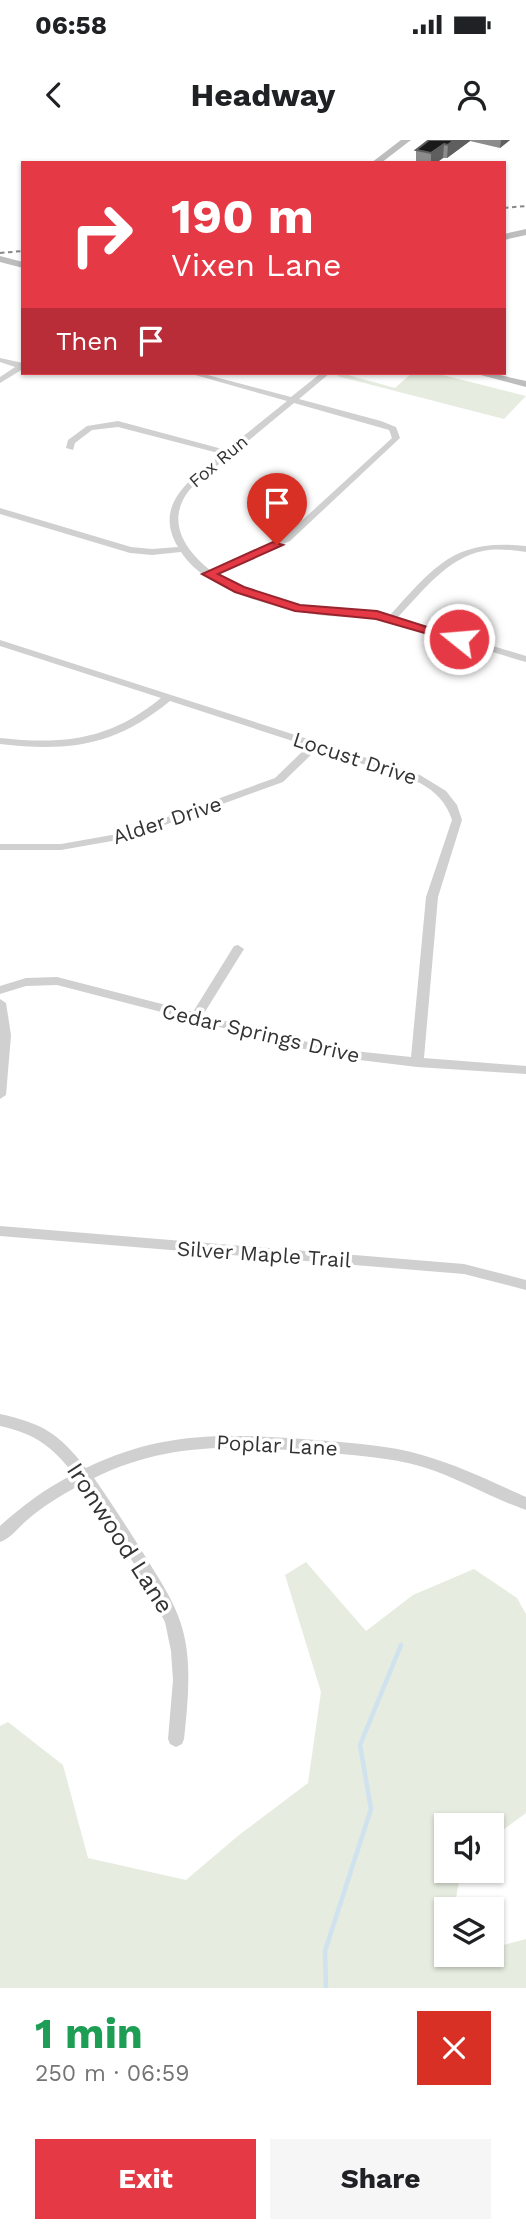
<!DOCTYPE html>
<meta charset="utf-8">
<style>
body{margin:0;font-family:"Work Sans",sans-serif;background:#f6f6f6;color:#202124;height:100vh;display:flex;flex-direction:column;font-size:26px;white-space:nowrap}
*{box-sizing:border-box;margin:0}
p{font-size:23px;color:#757577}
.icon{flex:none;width:38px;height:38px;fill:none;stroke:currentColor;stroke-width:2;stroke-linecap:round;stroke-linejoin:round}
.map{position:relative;height:1848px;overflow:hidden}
.details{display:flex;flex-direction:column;background:#fff;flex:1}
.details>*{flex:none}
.hud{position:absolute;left:21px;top:21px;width:485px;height:214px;border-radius:0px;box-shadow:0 2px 5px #0004;background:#e63946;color:#fff;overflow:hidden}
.controls{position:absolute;left:434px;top:1673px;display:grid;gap:14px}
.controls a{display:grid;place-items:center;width:70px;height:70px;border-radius:0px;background:#fff;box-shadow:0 2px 5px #0004;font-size:35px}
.pin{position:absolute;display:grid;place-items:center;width:60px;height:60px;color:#fff;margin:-72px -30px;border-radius:50% 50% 50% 0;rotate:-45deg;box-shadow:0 0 7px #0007}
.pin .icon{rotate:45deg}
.me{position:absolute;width:77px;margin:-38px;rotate:287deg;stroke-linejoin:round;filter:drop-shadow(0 0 5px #0008)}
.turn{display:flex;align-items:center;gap:24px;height:147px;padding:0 35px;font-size:32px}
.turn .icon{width:91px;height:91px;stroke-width:2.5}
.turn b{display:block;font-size:49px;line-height:60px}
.then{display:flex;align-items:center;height:66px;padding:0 35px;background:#0003;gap:14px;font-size:26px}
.round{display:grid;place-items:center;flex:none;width:74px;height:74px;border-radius:0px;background:#f6f6f6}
.summary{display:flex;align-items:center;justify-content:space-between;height:119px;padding:0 35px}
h1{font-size:42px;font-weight:700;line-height:52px;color:#1e9e55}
.cta{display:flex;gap:14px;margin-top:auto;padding:14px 35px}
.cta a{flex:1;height:80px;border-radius:0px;background:#e63946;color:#fff;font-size:28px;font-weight:700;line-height:80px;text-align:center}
.cta a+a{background:#f6f6f6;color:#202124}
.status{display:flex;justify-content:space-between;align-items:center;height:49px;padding:0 35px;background:#fff;direction:ltr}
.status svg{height:19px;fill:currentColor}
header{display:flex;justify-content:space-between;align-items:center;height:91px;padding:0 35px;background:#fff;font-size:32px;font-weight:700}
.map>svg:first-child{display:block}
.green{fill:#e6ecdf}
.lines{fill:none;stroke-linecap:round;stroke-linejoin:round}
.stream{stroke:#cfe2ee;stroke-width:4.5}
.street{fill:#d0d0d0;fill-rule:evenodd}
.secondary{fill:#bdbdbd;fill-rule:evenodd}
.rail{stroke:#888;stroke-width:2;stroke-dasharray:4.5 3.5;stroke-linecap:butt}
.wall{fill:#8c8c8c}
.shaded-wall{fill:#5f5f5f}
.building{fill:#1a1a1a;stroke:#5f5f5f;stroke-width:2}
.route{fill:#e63946;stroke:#96252e;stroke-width:2}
.labels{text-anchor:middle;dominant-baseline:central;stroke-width:7;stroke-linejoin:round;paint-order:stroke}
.far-street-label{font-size:18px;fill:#333;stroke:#fff}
.street-label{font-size:21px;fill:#333;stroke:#fff}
.near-street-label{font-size:24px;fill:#333;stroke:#fff}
</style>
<div class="status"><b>06:58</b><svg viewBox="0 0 49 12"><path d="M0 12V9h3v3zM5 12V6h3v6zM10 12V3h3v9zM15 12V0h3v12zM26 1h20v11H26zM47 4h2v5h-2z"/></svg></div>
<header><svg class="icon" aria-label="back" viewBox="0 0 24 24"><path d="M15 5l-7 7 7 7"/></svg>Headway<svg class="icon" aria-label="person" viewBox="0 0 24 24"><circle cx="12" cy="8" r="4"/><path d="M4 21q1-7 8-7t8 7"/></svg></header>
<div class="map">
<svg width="526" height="1848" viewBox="0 0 526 1848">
<rect width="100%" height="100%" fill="#fff"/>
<path class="green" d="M341,233L395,248L412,233H435L526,256L504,279L337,236Z
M306,1422L366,1491L413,1455L474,1429L517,1458L526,1474V1673L492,1698V1685H446V1731H461L454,1769H446V1815H492V1808L526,1799V1848H0V1586L8,1582L63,1625L88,1718L186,1740L239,1695L308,1643L321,1552L285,1435Z"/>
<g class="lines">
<path class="stream" d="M326,1848L325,1811L371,1669L360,1605L401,1505"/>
<path class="street" d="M0,218L23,223V229L0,243V237L15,227L0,222Z
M188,233H200L291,257L321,233H330L299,259L381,281L396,287L400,298L290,401L216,434C248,454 287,466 324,470C346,471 368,470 390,475C435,426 454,398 526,406V412C512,410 497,408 483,411C447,418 422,452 398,477L526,516V522C483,510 441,493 398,483C370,476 347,478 319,475C276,469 205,450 181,412L152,415L130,413L0,374V368L131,407L152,409L178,407C152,364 192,338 222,314L118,287L92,290L75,303L73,310L66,308L68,300L87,286L118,281L226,310L287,261ZM294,263L389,290L392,298L284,397L210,430C189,413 169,388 183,360C192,342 215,328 231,315C252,298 273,280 294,263Z
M0,500L420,635L446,651L457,665L462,680L438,757L424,918L526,926V934L417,927L335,917L57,845L26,846L0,854V846L26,838L57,837L193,872L234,806L238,805L244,809L203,875L335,909L411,917L426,757L452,680C446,662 436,652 420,643L317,609L283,642L129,698L61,710H0V704H61L123,693L275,638L308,606L170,561C115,606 69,612 0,604V598C64,605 110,600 161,558L0,506Z
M0,859L6,863L11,895L6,955L0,959Z
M0,1086L464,1124L526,1140V1150L464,1134L0,1096Z
M0,1274C44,1284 58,1293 86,1328C165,1289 232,1294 316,1300C352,1303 388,1305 422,1315C458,1325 492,1342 526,1357V1370C491,1358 459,1338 423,1327C389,1317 353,1315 317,1312C236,1306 170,1301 94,1338C115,1368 134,1398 153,1429C163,1445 174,1463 180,1481C193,1518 188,1561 184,1599L182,1604L176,1607L170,1604L168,1599L173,1540L171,1511L165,1482L133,1422L81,1345C62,1354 42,1367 26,1381C17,1389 10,1399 0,1402V1386C22,1366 46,1348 74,1334C51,1306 36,1294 0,1286Z"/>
<path class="secondary" d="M401,0H411L381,23H371Z
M526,89V95L504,100V94Z
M0,116L23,122V128L0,122Z
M473,233H491L526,241V247Z"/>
<path class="rail" d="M504,68L526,66
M0,113L23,111"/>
</g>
<path class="wall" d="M429,0H510L500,8L470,1L447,18H443L436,23H416V10Z"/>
<path class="shaded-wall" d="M454,0H470V1L447,18L448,5Z
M501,0H510L500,8Z
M444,4L443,18L436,23H431V13Z"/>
<path class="building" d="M429,0H454L448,5L444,4L431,13L416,10Z"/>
<path class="route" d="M273,402L283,405L218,434L244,447L300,465L377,471L465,499L459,503L376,479L295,471L235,452L202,434Z"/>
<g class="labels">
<g class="far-street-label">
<text transform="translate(218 321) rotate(-40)">Fox Run</text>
</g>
<g class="street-label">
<text transform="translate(355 618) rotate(18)">Locust Drive</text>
<text transform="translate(167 680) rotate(-18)">Alder Drive</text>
<text transform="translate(261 893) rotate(13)">Cedar Springs Drive</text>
<text transform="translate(264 1114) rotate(4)">Silver Maple Trail</text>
<text transform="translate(277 1305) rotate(3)">Poplar Lane</text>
</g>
<g class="near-street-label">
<text transform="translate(120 1398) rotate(57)">Ironwood Lane</text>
</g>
</g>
</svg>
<div class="controls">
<a><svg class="icon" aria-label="sound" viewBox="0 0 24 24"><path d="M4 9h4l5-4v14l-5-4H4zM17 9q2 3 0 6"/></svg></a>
<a><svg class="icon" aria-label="layers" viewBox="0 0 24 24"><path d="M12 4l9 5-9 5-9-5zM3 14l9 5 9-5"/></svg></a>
</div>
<div class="pin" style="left:277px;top:405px;background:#d93025"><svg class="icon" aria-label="arrive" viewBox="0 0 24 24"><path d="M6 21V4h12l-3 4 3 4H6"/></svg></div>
<svg class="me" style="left:459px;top:499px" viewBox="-20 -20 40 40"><circle r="17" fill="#e63946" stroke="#fff" stroke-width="3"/><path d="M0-11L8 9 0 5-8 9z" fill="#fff"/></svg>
<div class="hud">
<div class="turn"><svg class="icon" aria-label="right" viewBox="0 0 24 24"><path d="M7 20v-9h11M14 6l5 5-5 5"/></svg><div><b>190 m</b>Vixen Lane</div></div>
<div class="then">Then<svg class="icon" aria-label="arrive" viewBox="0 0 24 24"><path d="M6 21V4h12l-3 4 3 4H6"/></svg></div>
</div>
</div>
<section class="details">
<div class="summary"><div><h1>1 min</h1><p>250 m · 06:59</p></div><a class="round" style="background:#d93025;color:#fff"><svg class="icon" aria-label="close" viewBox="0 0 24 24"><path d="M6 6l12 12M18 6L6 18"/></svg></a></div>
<div class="cta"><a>Exit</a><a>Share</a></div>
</section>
